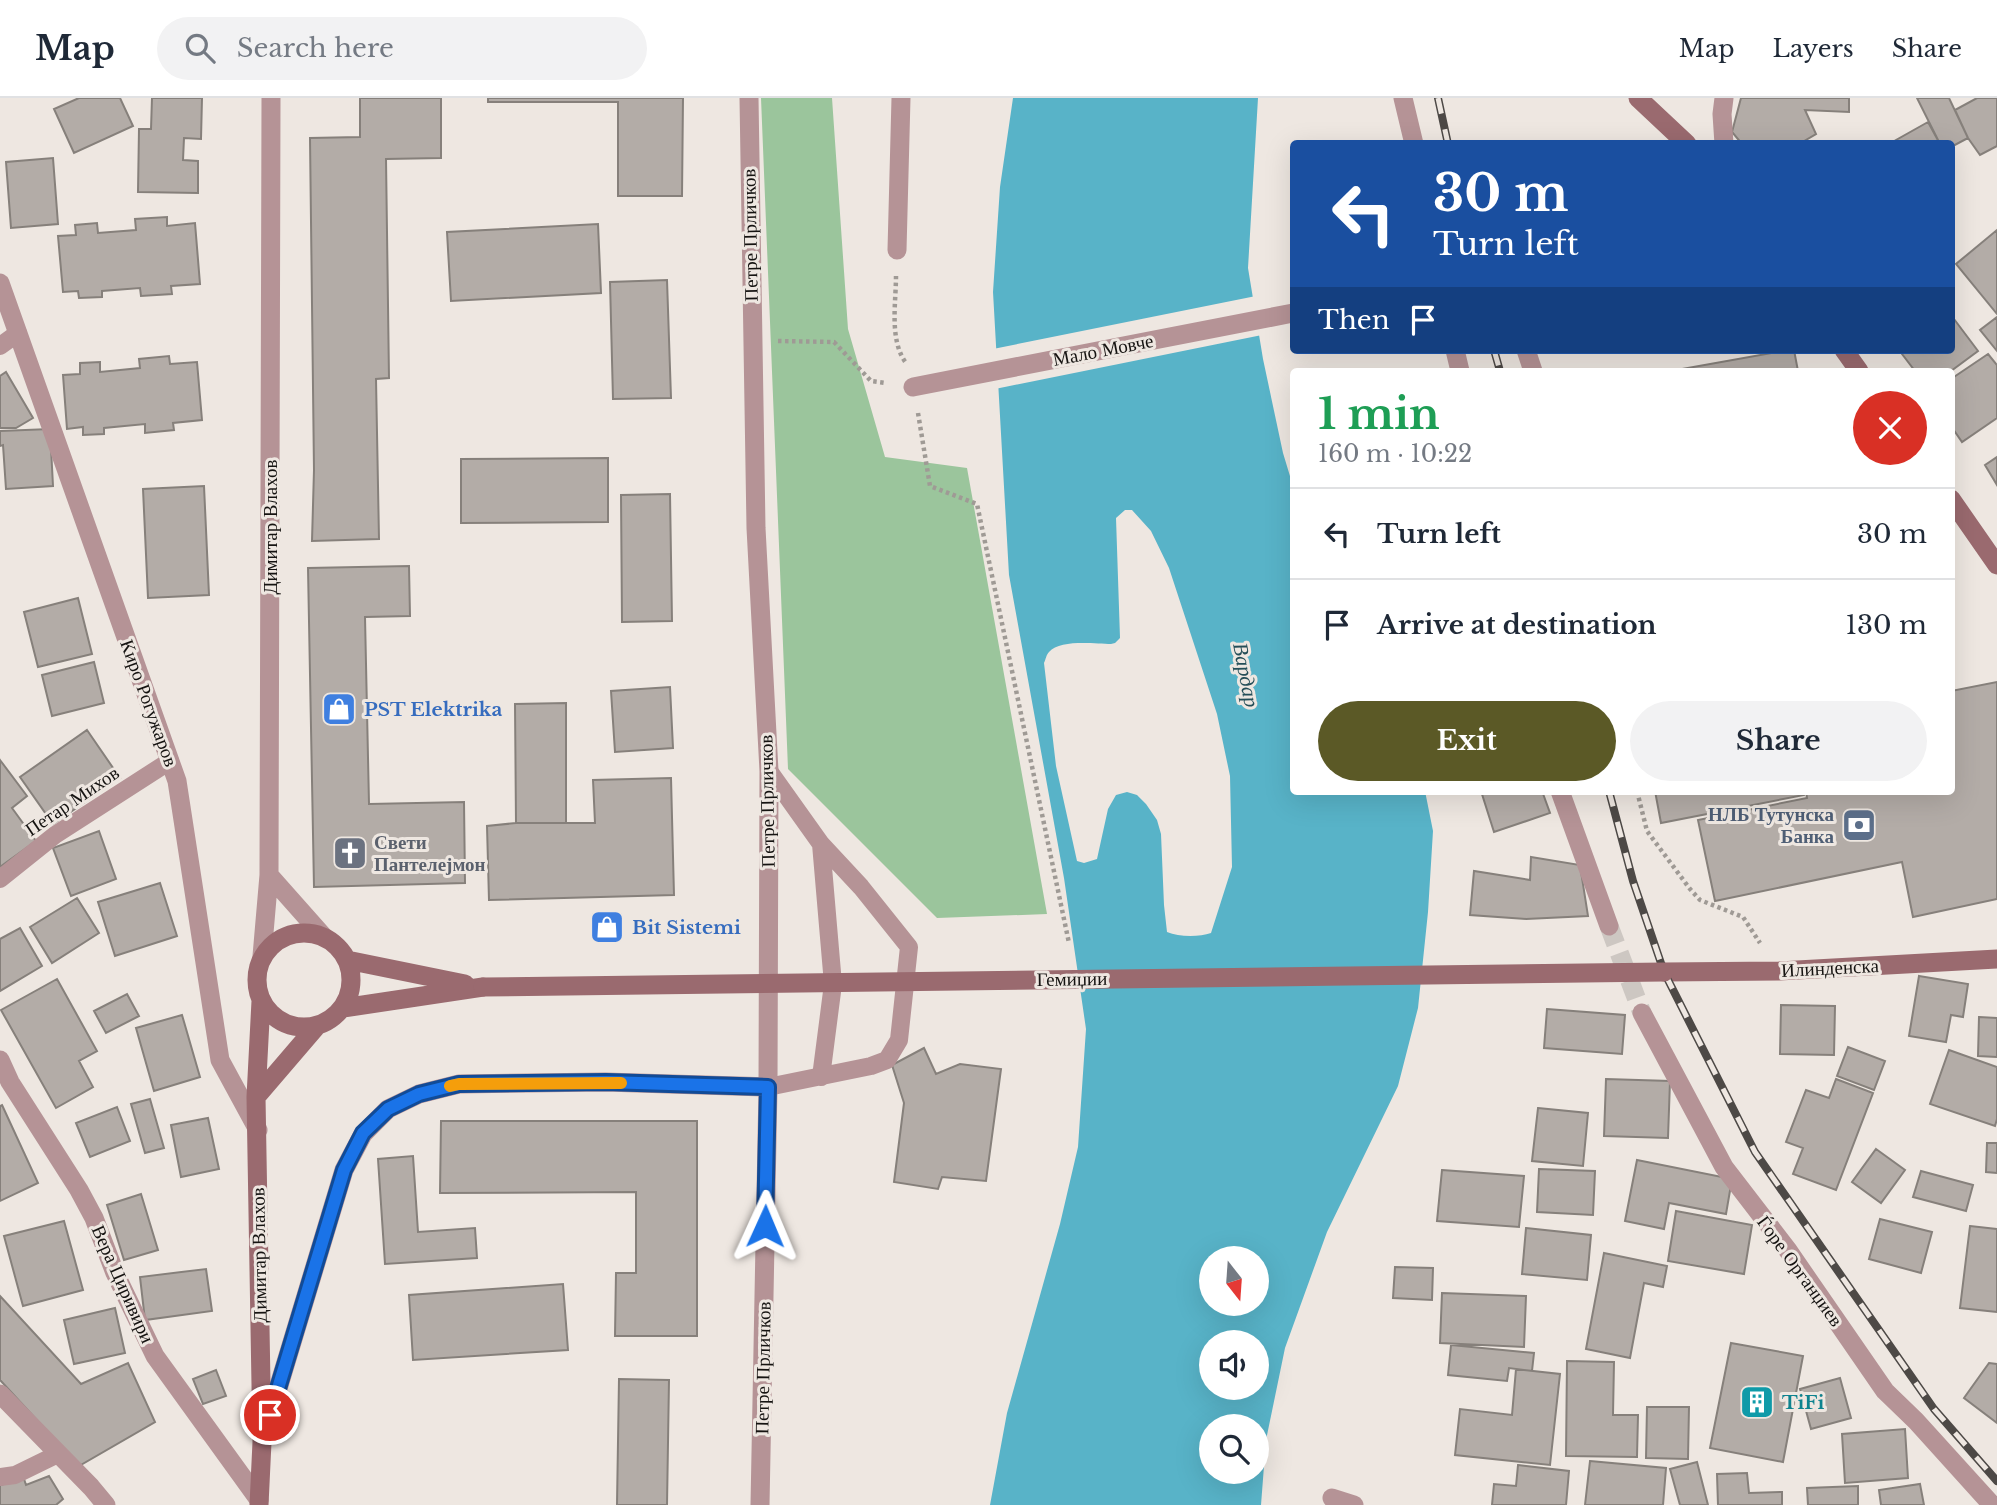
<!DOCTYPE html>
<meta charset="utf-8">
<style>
body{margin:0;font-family:"Libre Baskerville",serif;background:#f2f2f3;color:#1f2937;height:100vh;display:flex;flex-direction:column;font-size:26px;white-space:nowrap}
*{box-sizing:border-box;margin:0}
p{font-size:23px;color:#747a83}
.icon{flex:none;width:38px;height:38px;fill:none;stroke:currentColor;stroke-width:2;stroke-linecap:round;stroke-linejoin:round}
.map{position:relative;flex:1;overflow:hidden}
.details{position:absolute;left:1290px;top:270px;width:665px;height:427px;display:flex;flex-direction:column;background:#fff;border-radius:7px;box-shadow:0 7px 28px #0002}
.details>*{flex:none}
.guide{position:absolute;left:1290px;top:42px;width:665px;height:214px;border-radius:7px;box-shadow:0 7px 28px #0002;background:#1a4fa0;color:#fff;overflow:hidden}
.needle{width:46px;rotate:163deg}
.buttons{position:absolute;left:1199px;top:1148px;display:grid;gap:14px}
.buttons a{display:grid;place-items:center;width:70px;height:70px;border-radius:50%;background:#fff;box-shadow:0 7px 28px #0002;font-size:35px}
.pin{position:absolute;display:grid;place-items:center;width:60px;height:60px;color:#fff;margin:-30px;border:4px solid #fff;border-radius:50%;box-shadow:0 2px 7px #0007}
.me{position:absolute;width:77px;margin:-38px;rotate:1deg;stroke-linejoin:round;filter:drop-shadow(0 0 5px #0008)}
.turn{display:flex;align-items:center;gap:24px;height:147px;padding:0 28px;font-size:32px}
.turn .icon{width:91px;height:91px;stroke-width:2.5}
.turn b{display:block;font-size:49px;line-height:60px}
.then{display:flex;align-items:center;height:66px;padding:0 28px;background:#0003;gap:14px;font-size:26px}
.round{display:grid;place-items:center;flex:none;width:74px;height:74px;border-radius:37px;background:#f2f2f3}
.overview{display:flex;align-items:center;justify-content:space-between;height:119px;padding:0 28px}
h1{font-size:42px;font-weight:700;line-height:52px;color:#1e9e55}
.cta{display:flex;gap:14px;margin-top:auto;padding:14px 28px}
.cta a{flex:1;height:80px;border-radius:42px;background:#5b5926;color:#fff;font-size:28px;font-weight:700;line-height:80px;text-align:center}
.cta a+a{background:#f2f2f3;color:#1f2937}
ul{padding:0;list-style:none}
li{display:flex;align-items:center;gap:21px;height:91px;padding:0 28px;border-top:2px solid #e0e1e3}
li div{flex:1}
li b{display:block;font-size:26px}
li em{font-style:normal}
header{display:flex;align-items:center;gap:42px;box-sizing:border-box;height:98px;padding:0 35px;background:#fff;border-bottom:2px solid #e0e1e3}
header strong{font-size:33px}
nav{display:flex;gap:38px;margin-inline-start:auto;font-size:24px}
.search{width:490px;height:63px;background:#f2f2f3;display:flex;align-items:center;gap:18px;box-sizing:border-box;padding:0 24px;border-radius:38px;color:#747a83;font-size:26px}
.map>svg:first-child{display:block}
.green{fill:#9bc59c}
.water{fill:#58b3c8;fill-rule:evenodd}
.pier{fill:#eee7e1}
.building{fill:#b3aca7;stroke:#86807b;stroke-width:2}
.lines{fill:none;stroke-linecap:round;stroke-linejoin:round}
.minor-tunnel{stroke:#cdc7c2;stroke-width:19;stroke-dasharray:19 10;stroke-linecap:butt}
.path{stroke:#9f9a95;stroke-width:4.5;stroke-dasharray:3.5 3.5;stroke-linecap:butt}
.service{stroke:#b59396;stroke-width:18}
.pedestrian{stroke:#b59396;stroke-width:19}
.minor{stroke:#b59396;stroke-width:19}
.secondary{stroke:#9a6a6f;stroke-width:19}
.rail-casing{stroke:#4d4946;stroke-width:8}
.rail{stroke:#eee7e1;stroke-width:5;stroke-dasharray:16;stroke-linecap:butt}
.secondary-bridge{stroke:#9a6a6f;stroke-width:19}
.route-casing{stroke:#114b97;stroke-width:18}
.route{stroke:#1a73e8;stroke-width:12}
.slow{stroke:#f59e0b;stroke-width:12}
.labels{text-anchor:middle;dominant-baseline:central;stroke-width:6;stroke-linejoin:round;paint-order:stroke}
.street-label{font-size:19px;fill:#151311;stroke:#eee7e1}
.shop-label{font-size:19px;font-weight:bold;fill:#366cbe;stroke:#eee7e1;text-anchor:start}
.service-label{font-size:19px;font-weight:bold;fill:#4e5e75;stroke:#eee7e1;text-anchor:end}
.worship-label{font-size:19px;font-weight:bold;fill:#5b616d;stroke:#eee7e1;text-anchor:start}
.culture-label{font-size:19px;font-weight:bold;fill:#0d838f;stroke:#eee7e1;text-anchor:start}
.water-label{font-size:21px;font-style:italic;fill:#254e58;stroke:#eee7e1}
</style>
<header>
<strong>Map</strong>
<div class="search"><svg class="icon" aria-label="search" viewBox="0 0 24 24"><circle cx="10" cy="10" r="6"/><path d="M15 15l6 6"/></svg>Search here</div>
<nav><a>Map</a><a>Layers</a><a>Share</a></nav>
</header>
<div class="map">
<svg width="1997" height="1407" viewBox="0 0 1997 1407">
<rect width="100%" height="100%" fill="#eee7e1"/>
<path class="green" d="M761,0H832L848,231L885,359L967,370L1047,816L937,820L788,671Z"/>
<path class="water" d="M1013,0H1258L1248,170L1263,261L1283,355L1293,388V693H1425L1433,733L1428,814L1418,910L1398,988L1327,1134L1285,1250L1266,1342L1261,1407H990L1007,1315L1060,1126L1078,1049L1086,931L1064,780L1009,477L993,194L1000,89ZM1125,412H1132L1151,433L1169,470L1217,616L1230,678L1232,769L1211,835C1199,839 1179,839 1167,834L1164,807L1161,736L1157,722L1146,706L1137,697L1127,694L1116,697L1108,711L1097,761L1084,765L1077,763L1056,668L1044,565C1046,561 1046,557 1049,554C1060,541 1095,546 1111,546L1115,545L1120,540L1116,420ZM1211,1160H1256V1206H1211ZM1211,1244H1256V1290H1211ZM1211,1328H1256V1374H1211Z"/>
<path class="pier" d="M1256,198L1262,237L995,291L993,251Z"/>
<path class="building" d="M79,0H120L133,28L74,55L54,11Z
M152,0H202L201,41L184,40L183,62L198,63V95L138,94L139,31H151Z
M360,0H441V60L386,61L389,280L376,281L379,441L312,443L314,372L310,40L360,39Z
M488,0H683L682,98H618V4H488Z
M1741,0H1849V14L1805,12L1816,36L1799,46H1742L1732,34Z
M1917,0H1949L1968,40L1951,49V46H1940Z
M1977,0H1997V48L1980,57L1968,40L1955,12Z
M1928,24L1940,46H1889Z
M53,60L58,126L11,130L6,64Z
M167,119V128L195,125L200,186L171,188L172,196L141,198L140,190L102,193V199L79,200L78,193L63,194L58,138L76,137L75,127L97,125L98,135L136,132L135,121Z
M598,126L601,195L451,203L447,134Z
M1997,132V216L1956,166Z
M667,182L671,300L613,301L610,184Z
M1951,217L1978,253L1951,273H1915L1899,252H1951Z
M1997,219V253L1980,232Z
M1788,252H1794L1798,273H1671Z
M1988,256L1997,267V320L1962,344L1951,328V281Z
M169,258L170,266L197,264L202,322L173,325L174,332L145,335V326L104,330V336L83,337V329L67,331L63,277L80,276V265L100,264V274L140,270L139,261Z
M6,274L33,320L16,330H0V278Z
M50,331L53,388L6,391L3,347L0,348V333Z
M1997,359V387L1985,367Z
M608,360V424L461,425V361Z
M204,388L209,497L148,500L143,391Z
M670,396L672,523L622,524L621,397Z
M409,468L410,518L365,519L369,706L464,704L465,785L314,789L308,470Z
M78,500L92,556L38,569L24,514Z
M94,564L104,605L52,618L42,577Z
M1997,584V801L1913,819L1902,764L1715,803L1698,722L1807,700L1806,693H1951V593Z
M670,589L673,650L615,654L611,593Z
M566,605V725H516L515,606Z
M87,632L120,680L53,726L20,679Z
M0,662L27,698L12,710L36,743L0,769Z
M671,680L674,797L489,802L487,728L516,725H595L593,682Z
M1481,693H1542L1550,715L1494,734Z
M1655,693H1804V697L1661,725Z
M99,733L116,781L71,798L53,750Z
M1531,759L1580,767L1588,818L1526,821L1470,817L1474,773L1530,782Z
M160,785L177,838L115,858L98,804Z
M77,800L99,835L52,865L30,829Z
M20,830L42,868L0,893V841Z
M1919,878L1968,886L1963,919L1951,917L1946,944L1909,938Z
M57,881L97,953L79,963L93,989L56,1010L1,912Z
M127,896L139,918L106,935L94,913Z
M1781,907L1835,908L1834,957L1780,956Z
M1547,911L1625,917L1622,956L1544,950Z
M182,917L200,979L154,993L136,930Z
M1979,919L1997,920V959L1978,958Z
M1848,949L1885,963L1874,992L1837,978Z
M924,950L936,976L960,966L1001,971L986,1083L942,1079L938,1091L894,1084L904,1005L892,967Z
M1949,952L1997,969V1021L1995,1028L1930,1006Z
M1606,981L1670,983L1668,1040L1604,1038Z
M1836,981L1873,995L1836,1092L1793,1076L1803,1050L1786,1044L1806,992L1829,1000Z
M150,1001L164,1050L145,1055L131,1006Z
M2,1007L38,1085L0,1103V1008Z
M117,1009L130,1043L90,1059L76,1025Z
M1538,1010L1588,1015L1583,1068L1532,1063Z
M208,1020L219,1071L181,1079L171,1027Z
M441,1023H697V1238H615L616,1175H636V1094L440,1095Z
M1987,1045H1997V1075L1986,1074Z
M1876,1051L1905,1072L1881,1105L1852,1084Z
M413,1058L418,1134L475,1130L477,1160L385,1166L378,1061Z
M1637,1062L1732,1081L1726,1116L1669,1105L1664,1131L1625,1123Z
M1539,1071L1595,1073L1593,1117L1537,1114Z
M1442,1072L1524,1078L1519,1129L1437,1123Z
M1921,1073L1973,1087L1966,1113L1913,1099Z
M141,1096L158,1152L124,1162L107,1107Z
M1676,1113L1752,1127L1744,1176L1668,1163Z
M1880,1121L1932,1134L1921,1175L1869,1161Z
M64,1123L83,1192L23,1208L4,1138Z
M1970,1128L1997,1131V1214L1960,1210Z
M1526,1130L1591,1137L1587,1182L1522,1176Z
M1604,1155L1667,1168L1663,1189L1644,1185L1630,1260L1586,1251Z
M1395,1169L1433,1170L1432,1202L1393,1200Z
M206,1171L212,1213L145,1222L140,1179Z
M563,1186L568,1252L413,1262L409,1197Z
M1442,1195L1526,1198L1524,1249L1440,1245Z
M0,1198L81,1286L128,1265L155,1324L79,1368L0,1282Z
M115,1210L125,1255L74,1266L64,1222Z
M1731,1245L1803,1258L1783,1364L1710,1350Z
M1451,1247L1534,1255L1532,1273L1509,1270L1507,1283L1448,1277Z
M1567,1263L1614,1264L1613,1317H1638L1637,1359L1566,1358Z
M1989,1265L1997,1266V1325L1964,1300Z
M1516,1271L1560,1276L1550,1367L1455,1357L1460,1311L1512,1317Z
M216,1272L226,1298L203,1306L193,1281Z
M1840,1280L1851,1320L1811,1331L1800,1291Z
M619,1281L669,1282L667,1407H617Z
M1647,1309H1689L1688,1361L1646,1360Z
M1905,1331L1908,1380L1845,1385L1842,1336Z
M1590,1363L1666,1370L1663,1407H1585Z
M1697,1364L1708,1407H1680L1670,1371Z
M1518,1367L1569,1373L1566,1407H1492L1494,1386L1516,1388Z
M1747,1375L1749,1395L1782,1394V1407H1718L1717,1376Z
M49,1378L63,1401L56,1407H0V1387L24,1381L26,1387Z
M1920,1386L1924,1407H1881L1879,1392Z
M1858,1388V1407H1808L1807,1390Z"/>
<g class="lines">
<path class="minor-tunnel" d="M1609,828L1642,915"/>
<path class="path" d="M896,178C896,205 889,242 906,265
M778,243L834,244L871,283L886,285
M918,315L930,388L977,406L1069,845
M1637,693L1647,733L1690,791L1700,802L1743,819L1760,845"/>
<path class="service" d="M0,248L18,235
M0,781L55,737L170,663
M821,979L833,886L821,746
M768,989L871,968L887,962L899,942L909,849L861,789L821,746L769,673
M0,1379L15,1377L58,1356"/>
<path class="pedestrian" d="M913,289L1293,215"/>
<path class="minor" d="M749,0L756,430L769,673L768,989L760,1407
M1403,0L1414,46
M1724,46L1722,16L1724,0
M897,152L901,0
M0,185L177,683L220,962L258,1032
M1455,252L1460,273
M1526,252L1533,273
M1560,693L1609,828
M269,777L324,839
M262,858L269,777L271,0
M1642,915L1724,1069L1787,1151L1885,1293L1916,1323L1992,1407
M0,962L10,984L79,1092L94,1120L115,1175L155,1258L259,1402
M0,1296L91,1389L106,1407
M264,1337L344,1072L363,1036L388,1011L419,996L459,986L605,984L768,989
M1332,1400L1354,1407"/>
<path class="secondary" d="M1638,0L1687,46
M1844,252L1859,273
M1951,401L1997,467
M257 882a47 47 0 1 1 94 0a47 47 0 1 1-94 0Z
M347,862L465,886
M1664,874L1779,873L1997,861
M343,910L483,889
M256,999L316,929
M259,1407L262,1344L256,999L261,903"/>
<g class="rail-casing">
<path id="rail" d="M1438,0L1448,46
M1494,252L1500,273
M1609,693L1633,783L1664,874L1755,1054L1934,1311L1997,1383"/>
</g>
<use href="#rail" class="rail"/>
<path class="secondary-bridge" d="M483,889L1664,874"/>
</g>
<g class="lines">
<g class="route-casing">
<path id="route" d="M270,1317L344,1072L363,1035L388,1011L419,996L459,986L606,984L768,989L765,1128"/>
</g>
<use href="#route" class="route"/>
<path class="slow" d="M450,988L459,986L621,985"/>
</g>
<defs>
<g id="shop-square" transform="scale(1.75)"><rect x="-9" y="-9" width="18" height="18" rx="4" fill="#3f7fe0" stroke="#eee7e1"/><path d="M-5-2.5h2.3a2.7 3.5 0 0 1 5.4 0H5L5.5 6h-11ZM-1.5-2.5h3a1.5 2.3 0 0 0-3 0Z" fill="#fff"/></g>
<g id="bank-square" transform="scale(1.75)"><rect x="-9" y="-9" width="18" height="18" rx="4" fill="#5c6f8a" stroke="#eee7e1"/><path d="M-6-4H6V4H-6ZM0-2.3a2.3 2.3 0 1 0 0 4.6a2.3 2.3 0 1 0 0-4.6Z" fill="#fff"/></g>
<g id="church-square" transform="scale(1.75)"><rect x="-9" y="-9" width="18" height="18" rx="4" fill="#6b7280" stroke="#eee7e1"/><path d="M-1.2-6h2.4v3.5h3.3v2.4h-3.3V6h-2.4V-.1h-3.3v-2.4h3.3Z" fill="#fff"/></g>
<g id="building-square" transform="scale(1.75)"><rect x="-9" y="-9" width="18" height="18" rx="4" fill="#0f9aa8" stroke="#eee7e1"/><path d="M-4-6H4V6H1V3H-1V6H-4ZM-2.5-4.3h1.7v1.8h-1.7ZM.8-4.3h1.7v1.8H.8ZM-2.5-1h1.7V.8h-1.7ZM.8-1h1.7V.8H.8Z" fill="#fff"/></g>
</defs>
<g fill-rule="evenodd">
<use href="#shop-square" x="339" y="611"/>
<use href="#bank-square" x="1859" y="727"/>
<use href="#church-square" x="350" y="755"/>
<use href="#shop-square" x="607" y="829"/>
<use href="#building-square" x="1757" y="1304"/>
</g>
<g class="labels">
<g class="street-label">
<text transform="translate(750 137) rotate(-91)">Петре Прличков</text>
<text transform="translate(1103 252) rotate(-11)">Мало Мовче</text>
<text transform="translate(270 429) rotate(-90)">Димитар Влахов</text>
<text transform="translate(149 605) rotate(70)">Киро Рогужаров</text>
<text transform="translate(72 703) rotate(-34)">Петар Михов</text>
<text transform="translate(767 703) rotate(-91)">Петре Прличков</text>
<text transform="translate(1830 870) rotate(-3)">Илинденска</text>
<text transform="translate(1072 881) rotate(-1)">Гемиџии</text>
<text transform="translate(259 1157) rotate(-91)">Димитар Влахов</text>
<text transform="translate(1800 1173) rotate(54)">Ѓоре Органџиев</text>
<text transform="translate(123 1186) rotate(66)">Вера Циривири</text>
<text transform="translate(763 1270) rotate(-89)">Петре Прличков</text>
</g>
<g class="shop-label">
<text x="364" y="611">PST Elektrika</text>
<text x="632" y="829">Bit Sistemi</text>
</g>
<g class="service-label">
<text x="1834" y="716">НЛБ Тутунска<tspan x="1834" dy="22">Банка</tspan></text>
</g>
<g class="worship-label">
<text x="374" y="744">Свети<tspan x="374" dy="22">Пантелејмон</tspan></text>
</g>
<g class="culture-label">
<text x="1782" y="1304">TiFi</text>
</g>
<g class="water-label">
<text transform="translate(1246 577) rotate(79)">Вардар</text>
</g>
</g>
</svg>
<div class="buttons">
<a><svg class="needle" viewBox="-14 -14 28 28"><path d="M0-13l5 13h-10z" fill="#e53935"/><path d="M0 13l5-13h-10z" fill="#747a83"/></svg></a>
<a><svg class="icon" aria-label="sound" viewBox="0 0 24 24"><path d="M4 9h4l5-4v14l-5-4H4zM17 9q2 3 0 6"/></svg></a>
<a><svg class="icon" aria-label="search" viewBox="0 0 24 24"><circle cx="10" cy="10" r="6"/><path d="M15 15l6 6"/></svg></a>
</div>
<div class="pin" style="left:270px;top:1317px;background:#d93025"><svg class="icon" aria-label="arrive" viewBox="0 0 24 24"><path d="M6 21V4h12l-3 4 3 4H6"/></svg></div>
<svg class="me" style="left:765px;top:1128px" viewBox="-20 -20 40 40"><path d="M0-17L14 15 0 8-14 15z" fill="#1a73e8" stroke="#fff" stroke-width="4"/></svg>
<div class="guide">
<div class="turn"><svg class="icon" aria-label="left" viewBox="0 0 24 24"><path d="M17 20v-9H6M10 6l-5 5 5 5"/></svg><div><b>30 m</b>Turn left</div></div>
<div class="then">Then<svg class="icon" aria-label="arrive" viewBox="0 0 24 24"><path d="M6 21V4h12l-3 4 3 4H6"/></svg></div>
</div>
<section class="details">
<div class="overview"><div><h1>1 min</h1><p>160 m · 10:22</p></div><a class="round" style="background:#d93025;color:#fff"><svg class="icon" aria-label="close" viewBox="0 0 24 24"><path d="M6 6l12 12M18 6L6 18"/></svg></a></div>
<ul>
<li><svg class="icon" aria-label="left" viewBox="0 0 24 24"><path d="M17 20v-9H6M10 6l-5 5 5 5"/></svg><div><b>Turn left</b></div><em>30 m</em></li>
<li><svg class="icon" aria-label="arrive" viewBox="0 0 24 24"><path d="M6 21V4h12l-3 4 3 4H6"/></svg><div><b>Arrive at destination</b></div><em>130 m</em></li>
</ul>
<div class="cta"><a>Exit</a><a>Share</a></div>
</section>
</div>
